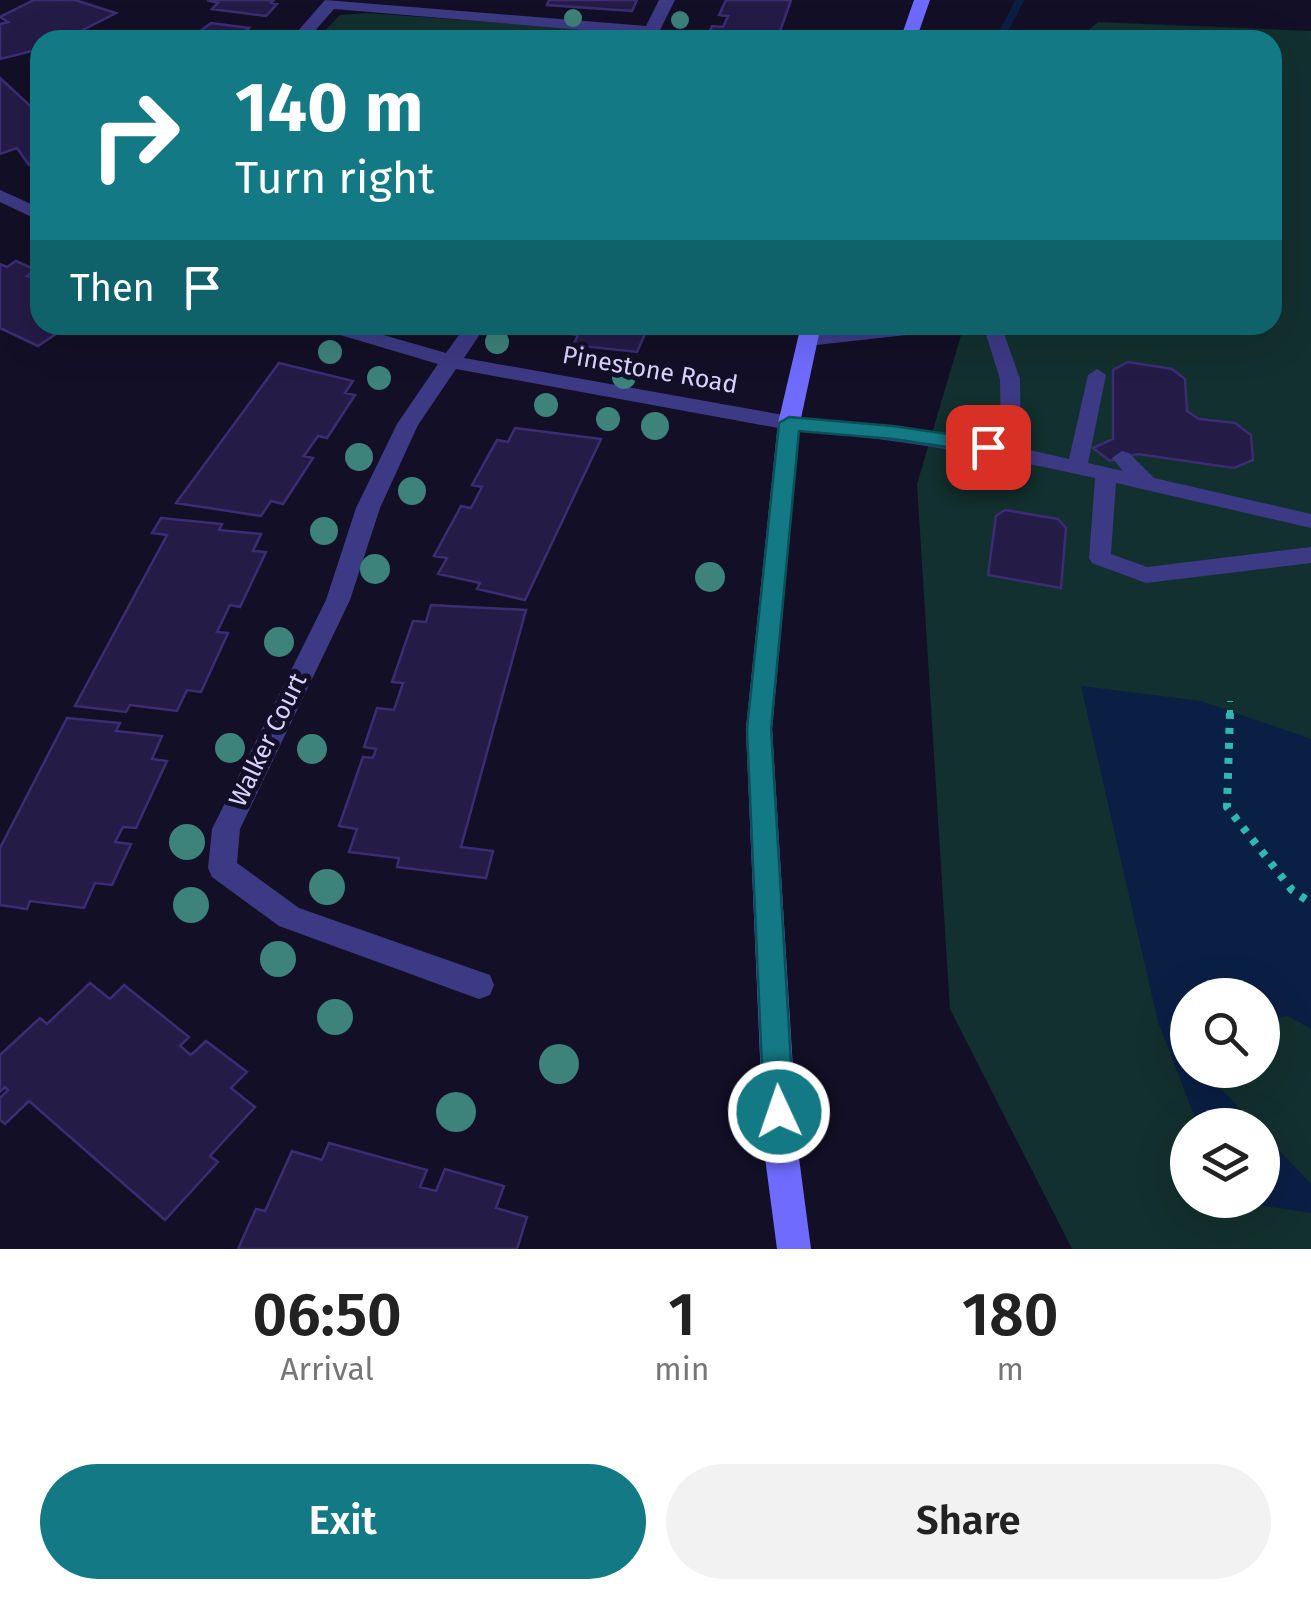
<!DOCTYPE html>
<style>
body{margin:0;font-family:"Fira Sans",sans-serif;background:#f2f2f2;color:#222;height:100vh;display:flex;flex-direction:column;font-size:38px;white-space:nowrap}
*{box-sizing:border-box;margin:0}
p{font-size:32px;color:#767676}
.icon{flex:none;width:55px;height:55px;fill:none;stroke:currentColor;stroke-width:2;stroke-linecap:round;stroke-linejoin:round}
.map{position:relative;height:1249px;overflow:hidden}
.sheet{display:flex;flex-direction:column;background:#fff;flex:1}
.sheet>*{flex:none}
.hud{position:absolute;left:30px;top:30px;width:1252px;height:305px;border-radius:30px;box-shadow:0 10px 40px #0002;background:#137a85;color:#fff;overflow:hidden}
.tools{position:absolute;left:1170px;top:978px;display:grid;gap:20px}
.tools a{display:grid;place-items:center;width:110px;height:110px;border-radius:50%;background:#fff;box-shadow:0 10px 40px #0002;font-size:50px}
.pin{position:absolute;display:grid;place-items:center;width:85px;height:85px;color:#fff;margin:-42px;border-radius:20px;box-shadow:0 5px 15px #0006}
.me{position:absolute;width:110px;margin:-55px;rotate:357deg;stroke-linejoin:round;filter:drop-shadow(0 0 8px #0008)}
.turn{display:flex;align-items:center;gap:35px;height:210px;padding:0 40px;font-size:45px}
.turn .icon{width:130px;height:130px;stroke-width:2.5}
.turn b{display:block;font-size:70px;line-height:85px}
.then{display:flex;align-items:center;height:95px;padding:0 40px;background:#0003;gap:20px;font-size:38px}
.eta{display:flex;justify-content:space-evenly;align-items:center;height:170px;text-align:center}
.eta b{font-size:60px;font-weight:600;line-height:70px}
.action{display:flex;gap:20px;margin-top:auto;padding:20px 40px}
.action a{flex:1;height:115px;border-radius:60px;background:#137a85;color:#fff;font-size:40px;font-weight:600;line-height:115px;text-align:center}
.action a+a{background:#f2f2f2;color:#222}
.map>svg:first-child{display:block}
.green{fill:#12302f;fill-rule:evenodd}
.water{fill:#0a1f44}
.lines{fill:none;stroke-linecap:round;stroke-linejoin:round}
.stream{stroke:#0a1f44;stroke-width:8}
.building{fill:#241b47;stroke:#3b2d73;stroke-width:2.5}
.path-far1{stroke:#2fb8b0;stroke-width:6;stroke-dasharray:5 8;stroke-linecap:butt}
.path{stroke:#2fb8b0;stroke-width:8;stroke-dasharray:6 9;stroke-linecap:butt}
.service{fill:#3d3a85;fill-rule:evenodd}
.minor{fill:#3d3a85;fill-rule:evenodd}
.secondary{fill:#6f6bff;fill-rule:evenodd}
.tree{fill:#3d827b}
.route{fill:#137a85;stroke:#0c4f56;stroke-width:2.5}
.labels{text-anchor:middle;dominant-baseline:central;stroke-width:10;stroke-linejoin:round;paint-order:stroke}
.street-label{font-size:25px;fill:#d9d4ff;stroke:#130f26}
</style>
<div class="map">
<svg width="1311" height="1249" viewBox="0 0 1311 1249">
<rect width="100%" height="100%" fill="#130f26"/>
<path class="green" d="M367,13L610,31L626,40H316L340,15Z
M1098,22L1311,31V1249H1072L950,1009L917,484L964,325H1272V40H1077ZM1188,995H1262V1070H1188ZM1188,1125H1262V1200H1188Z"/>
<path class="water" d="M1081,686L1201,701L1311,739V1029L1288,1016L1263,1021L1262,995H1188V1070H1211L1210,1077L1255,1125H1198L1158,1022Z
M1263,1133L1311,1184V1213L1259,1205L1254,1200H1262Z"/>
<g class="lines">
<path class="stream" d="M999,40L1020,0"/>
</g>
<path class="building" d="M34,0H75L116,13L63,40H40V49L0,59V24L8,22L0,17Z
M207,0H274L271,3L277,4L266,16L212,9L218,3Z
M549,0H637L632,11L547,5Z
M726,0H791L777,40H706L712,26L723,27L728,16L719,15Z
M211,23L249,28L239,38L254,40H188Z
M0,78L40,115V171L34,167L37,163L29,165L17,148L0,154Z
M16,261L36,270L27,276L40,280V325H69L38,346L0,328V264L7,267Z
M549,325H649L637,352L573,345L578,335L546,330Z
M1128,362L1172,369L1185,379L1187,411L1199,419L1235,423L1251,435L1253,460L1234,468L1138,454L1110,461L1093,448L1113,439V370Z
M279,363L353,381L345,393L355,395L327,438L318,436L304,456L313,458L283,504L271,501L261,516L176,503Z
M515,428L601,439L525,600L477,589L480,583L438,574L447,558L434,556L461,506L471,508L482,487L472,485L497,440L508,442Z
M1005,510L1058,519L1066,528L1061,588L988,575L996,516Z
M161,518L222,524L219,530L261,534L253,551L266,552L240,607L230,605L217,632L228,633L201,692L187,690L177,711L130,705L126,712L75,706L167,535L152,533Z
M431,605L526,610L461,847L493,851L486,878L397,867L399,858L349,852L357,829L339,826L363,757L373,758L376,749L364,747L377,708L394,710L403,683L392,682L413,621L426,622Z
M67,718L120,723L116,731L162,736L152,759L167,761L136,828L123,827L115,842L131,844L112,885L95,883L84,908L30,901L27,909L0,905V848Z
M90,983L110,999L124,985L189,1037L180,1046L191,1055L206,1041L247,1072L231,1088L255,1107L210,1156L218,1162L165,1220L29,1101L5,1124L0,1120V1098L8,1090L5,1087L0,1092V1055L40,1018L47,1024Z
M329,1143L427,1170L420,1187L436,1191L445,1169L504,1186L496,1208L527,1217L517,1249H238L256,1209L265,1211L292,1151L322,1160Z"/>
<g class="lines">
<path class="path-far1" d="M1230,715V701"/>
<path class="path" d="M1230,713L1227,807L1292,890L1311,903"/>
<path class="service" d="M893,325H952L943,331L807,346L798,340L807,334Z
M983,325H1001L1020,379L1021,448L1069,459L1088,375L1097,369L1106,375L1088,463L1123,471L1112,458L1122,451L1129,453L1154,478L1311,514V528L1116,483L1111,554L1147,567L1311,547V563L1146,583L1092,563L1089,558L1095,478C993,455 893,439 789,429L779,423L789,417L893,426L1001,443L1000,379Z"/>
<path class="minor" d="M325,0L646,26L659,0H675L655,40H639L642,35L334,9L307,40H290Z
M0,190L40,208V221L0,202Z
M317,325H349L446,353L466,325H486L464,358L789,416L800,423L789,430L456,369L418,425L380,508L350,600L240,829L237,863L299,908L490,975L494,985L490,995L479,999L279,926L212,877L208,868L212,829L326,600L356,508L397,424L438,364L320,329Z"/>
<path class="secondary" d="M914,0H930L916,40H900Z
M801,325H821L800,423L772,729L798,1150L811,1249H777L764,1150L746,729L778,423Z"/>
</g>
<g class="tree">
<circle cx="573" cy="18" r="9"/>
<circle cx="680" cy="20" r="9"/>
<circle cx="497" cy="342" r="12"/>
<circle cx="330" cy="352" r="12"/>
<circle cx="624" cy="377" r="12"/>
<circle cx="379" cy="378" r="12"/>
<circle cx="546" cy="405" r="12"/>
<circle cx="608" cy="419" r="12"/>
<circle cx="655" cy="426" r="14"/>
<circle cx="359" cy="457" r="14"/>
<circle cx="412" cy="491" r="14"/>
<circle cx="324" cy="531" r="14"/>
<circle cx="375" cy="569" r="15"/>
<circle cx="710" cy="577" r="15"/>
<circle cx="279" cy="642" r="15"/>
<circle cx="230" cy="748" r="15"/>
<circle cx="312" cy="749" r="15"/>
<circle cx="187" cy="842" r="18"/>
<circle cx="327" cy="887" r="18"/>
<circle cx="191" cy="905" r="18"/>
<circle cx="278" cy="959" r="18"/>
<circle cx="335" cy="1017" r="18"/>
<circle cx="559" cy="1064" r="20"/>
<circle cx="456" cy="1112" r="20"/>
</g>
<path class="route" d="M789,417L893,426L988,440L998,447L988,453L893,439L799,431L771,729L794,1112L789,1122L779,1126L768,1122L764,1112L747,729L779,423Z"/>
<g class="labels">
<g class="street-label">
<text transform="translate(650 370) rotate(10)">Pinestone Road</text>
<text transform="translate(268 740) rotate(-64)">Walker Court</text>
</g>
</g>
</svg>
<div class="tools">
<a><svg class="icon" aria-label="search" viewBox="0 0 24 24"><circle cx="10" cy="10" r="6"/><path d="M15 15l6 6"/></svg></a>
<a><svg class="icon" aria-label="layers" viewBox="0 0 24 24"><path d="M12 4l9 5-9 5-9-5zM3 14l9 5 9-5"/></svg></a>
</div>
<div class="pin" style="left:988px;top:447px;background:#d93025"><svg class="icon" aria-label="arrive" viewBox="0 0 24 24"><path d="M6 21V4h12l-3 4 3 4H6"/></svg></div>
<svg class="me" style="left:779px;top:1112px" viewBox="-20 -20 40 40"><circle r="17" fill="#137a85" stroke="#fff" stroke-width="3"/><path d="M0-11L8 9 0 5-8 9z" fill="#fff"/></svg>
<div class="hud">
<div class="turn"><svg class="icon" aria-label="right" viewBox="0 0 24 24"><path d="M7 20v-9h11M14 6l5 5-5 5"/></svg><div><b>140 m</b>Turn right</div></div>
<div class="then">Then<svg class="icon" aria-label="arrive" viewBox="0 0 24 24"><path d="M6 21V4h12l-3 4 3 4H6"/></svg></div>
</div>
</div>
<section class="sheet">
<div class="eta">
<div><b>06:50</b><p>Arrival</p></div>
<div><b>1</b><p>min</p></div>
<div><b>180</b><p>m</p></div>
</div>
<div class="action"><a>Exit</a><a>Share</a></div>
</section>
